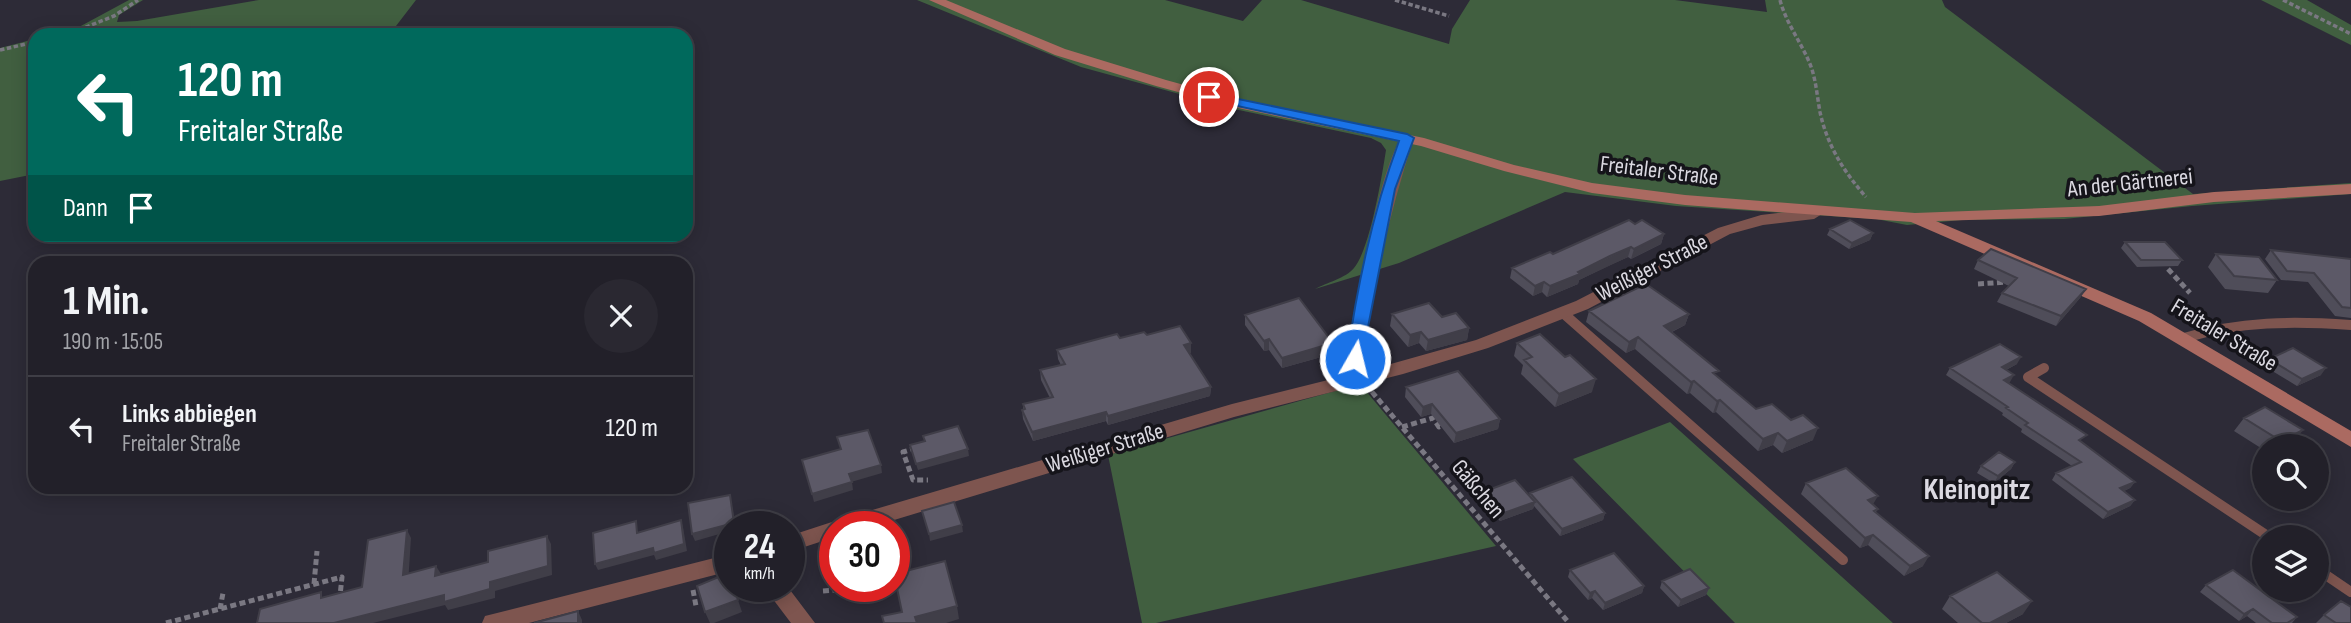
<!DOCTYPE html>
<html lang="de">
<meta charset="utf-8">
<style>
body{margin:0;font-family:"Sofia Sans Condensed",sans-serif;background:#2a2831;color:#f1f3f6;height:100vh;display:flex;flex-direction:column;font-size:26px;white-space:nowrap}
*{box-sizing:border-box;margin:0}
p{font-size:23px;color:#a2a3a8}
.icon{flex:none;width:38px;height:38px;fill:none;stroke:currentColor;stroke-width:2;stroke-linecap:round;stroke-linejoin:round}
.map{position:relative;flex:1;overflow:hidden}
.side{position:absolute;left:28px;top:256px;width:665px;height:238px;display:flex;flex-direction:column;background:#222029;border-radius:21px;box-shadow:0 4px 18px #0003,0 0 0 2px #3f3e46}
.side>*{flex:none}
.hud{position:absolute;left:28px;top:28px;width:665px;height:214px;border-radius:21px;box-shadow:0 4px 18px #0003,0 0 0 2px #3f3e46;background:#00695c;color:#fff;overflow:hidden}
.tools{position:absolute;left:2252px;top:434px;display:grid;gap:14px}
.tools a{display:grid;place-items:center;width:77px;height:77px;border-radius:50%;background:#222029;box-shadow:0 4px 18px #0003,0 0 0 2px #3f3e46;font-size:35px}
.speed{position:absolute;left:714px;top:511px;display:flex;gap:14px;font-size:35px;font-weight:700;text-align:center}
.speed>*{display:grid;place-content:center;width:91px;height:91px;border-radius:50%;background:#222029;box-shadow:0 4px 18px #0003,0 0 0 2px #3f3e46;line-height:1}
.speed small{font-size:18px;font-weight:400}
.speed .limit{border:10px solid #d22;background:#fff;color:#111}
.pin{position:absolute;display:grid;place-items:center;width:60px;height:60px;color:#fff;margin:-30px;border:4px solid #fff;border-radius:50%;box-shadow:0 2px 7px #0007}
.me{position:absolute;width:77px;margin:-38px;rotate:8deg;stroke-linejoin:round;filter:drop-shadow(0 0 5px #0008)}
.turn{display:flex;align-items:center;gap:24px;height:147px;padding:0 35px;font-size:32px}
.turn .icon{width:91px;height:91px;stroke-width:2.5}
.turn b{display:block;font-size:49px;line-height:60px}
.then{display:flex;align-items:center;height:66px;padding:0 35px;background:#0003;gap:14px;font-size:26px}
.round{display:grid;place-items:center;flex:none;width:74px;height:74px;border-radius:37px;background:#2a2831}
.overview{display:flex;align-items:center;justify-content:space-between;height:119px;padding:0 35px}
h1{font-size:42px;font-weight:700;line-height:52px}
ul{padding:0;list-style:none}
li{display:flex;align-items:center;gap:21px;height:105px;padding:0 35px;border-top:2px solid #3f3e46}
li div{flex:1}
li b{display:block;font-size:26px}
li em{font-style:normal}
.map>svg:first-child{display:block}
.green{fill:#415f40}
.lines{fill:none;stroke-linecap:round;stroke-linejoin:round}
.path-far1{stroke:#7a7882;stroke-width:3.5;stroke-dasharray:4.5 2.5;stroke-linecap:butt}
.path{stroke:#7a7882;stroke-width:5;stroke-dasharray:6 3.5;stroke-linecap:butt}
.lane{stroke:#7e554f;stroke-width:10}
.street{fill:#7e554f;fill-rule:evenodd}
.secondary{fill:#ab6a61;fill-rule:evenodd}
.wall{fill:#4f4d59}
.shaded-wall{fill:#403e48}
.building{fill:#5c5967;stroke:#403e48;stroke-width:2}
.route{fill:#1a73e8;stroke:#114b97;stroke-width:2}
.labels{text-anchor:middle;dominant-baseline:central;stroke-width:7;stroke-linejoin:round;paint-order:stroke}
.street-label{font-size:23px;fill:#dbd9e1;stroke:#15141a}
.district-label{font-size:30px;font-weight:bold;fill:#dbd9e1;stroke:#15141a}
</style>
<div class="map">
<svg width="2351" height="623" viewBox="0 0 2351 623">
<rect width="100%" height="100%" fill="#2d2b37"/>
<path class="green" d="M129,0H143L119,15L117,22L137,21L259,0H416L396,26L360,35H52L79,27Z
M917,0H1165L1243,21L1262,0H1301L1449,44L1452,29L1470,0H1675L1767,12L1765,0H1942L1945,7L2193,194L2351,183V194L2192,206L2064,219L1962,220L1907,225L1876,219L1676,206L1565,192L1399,263L1315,289C1326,283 1346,278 1354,268C1370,249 1382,176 1386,150L1381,143L1371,138L1234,109L1081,67Z
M2261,0H2307L2351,25V45Z
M35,39V174L0,181V48Z
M1360,384L1496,546L1156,623H1142L1108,455Z
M1670,422L1893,623H1735L1573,459Z"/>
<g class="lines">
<path class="path-far1" d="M1395,0L1449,16
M1780,0C1786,23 1801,42 1810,64C1816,79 1817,96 1820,112C1827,145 1844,172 1866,197
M2283,0L2351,34
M66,35L114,16L138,0
M0,50L35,42"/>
<path class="path" d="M2168,269L2190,293
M1978,284L2008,282
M1372,392L1569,623
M1402,427L1433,418L1439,427L1444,425
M916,448L903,452L913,480H928
M825,552L835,584
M314,584L317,551
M693,590L696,606
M823,591L836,590L835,586
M220,609L223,593
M166,623L342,577L340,596"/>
<path class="lane" d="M1563,313L1843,560
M2184,338C2240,321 2293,321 2351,325
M2044,368L2028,377L2269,537
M2317,569L2351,592"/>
<path class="street" d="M1407,134L1414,138C1390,210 1374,283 1364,358L1373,369L1476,340L1576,301L1718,228L1761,215L1805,210L1806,206H1818L1822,214L1814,219L1763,225L1730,234L1588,309L1488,348L1403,374L1234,417L871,527H835V537L789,552V536L835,521L1232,404L1356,373L1346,359C1350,329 1384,139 1407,134Z
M730,554V571L529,623H482L485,616L493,614Z
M763,586H787L815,623H791Z"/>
<path class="secondary" d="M929,0H946L1065,49L1166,80L1235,99L1424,138L1514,165L1592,183L1685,195L1915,213L2099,206L2214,192L2351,184V194L2214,202L2099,216L1936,221L2151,313L2351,431V447L2139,321L1911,222L1685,205L1592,193L1504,171L1421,146L1233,107L1156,86L1055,55Z"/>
</g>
<path class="wall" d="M1635,224L1664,234L1661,244L1631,259L1628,257L1608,266L1579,280L1578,284L1547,297L1542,292L1533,296L1510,278L1512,268L1553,254Z
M1830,229L1873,233L1870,240L1849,249L1827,235Z
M2125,242L2182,260L2178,266L2137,267L2121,248Z
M2271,250L2351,259V318L2335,316L2308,282L2281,280L2265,259Z
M2216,254L2277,280L2268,293L2225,289L2208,267Z
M1978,260L2086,289L2080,298L2056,326L1997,302L2002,293L2009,286L1974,269Z
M1589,311L1689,314L1685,325L1672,332L1717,376L1756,409L1813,440L1782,453L1773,445L1758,451L1716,412L1713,413L1690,393L1687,394L1635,349L1626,353L1586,322Z
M1392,314L1442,317L1469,328L1467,340L1426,351L1419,343L1408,347L1390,326Z
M1245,315L1333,343L1332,354L1282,368L1269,350L1264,351L1245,325Z
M1147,335L1191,353H1189L1211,387L1210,396L1108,425L1106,421L1033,441L1023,419L1022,410L1023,409V404L1050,398L1041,380L1040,370L1061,365L1058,359L1057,350L1120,338Z
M1517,343L1565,357L1592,392L1555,407L1521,374L1523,365L1514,356Z
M2269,359L2321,375L2297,386L2264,366Z
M2017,364L2006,370L2010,382L2008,383L2082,442L2135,482L2130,488L2124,491L2135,500L2130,506L2103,519L2052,480L2056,473L2072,466L2021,432L2022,429L2002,415L2003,413L1946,375L1950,368Z
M1406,387L1500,419L1498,429L1454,443L1431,414L1421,417L1405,397Z
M2244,418L2293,443L2286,446H2264V450L2234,431Z
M2015,462L2011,469L1994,483L1977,473L1981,466Z
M2264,475V490L2255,484L2261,477Z
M1806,483L1873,505L1878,509L1876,512L1923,566L1904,576L1868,545L1860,548L1801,494Z
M1483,492L1529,496L1530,493L1605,513L1603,520L1560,536L1534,506L1533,509L1500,521L1481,499Z
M1570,570L1644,586L1642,593L1603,610L1592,598L1588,600L1568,577Z
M1662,581L1709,588L1706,595L1678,607L1660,588Z
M2206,585L2297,617L2292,623H2256L2247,616L2239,621L2200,592Z
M1950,596L2023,614L2006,623H1958L1942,609Z
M2324,615L2351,623H2316Z"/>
<path class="shaded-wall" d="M1873,233L1870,240L1849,249L1852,243Z
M1664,234L1661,244L1631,259L1634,249Z
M1631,247L1628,257L1579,280L1578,284L1547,297L1550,286Z
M1544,282L1542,292L1533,296L1535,286Z
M2086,289L2080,298L2056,326L2061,316Z
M1689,314L1685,325L1661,337L1664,326Z
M1469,328L1467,340L1426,351L1428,340Z
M1421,332L1419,343L1408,347L1410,335Z
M1638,337L1635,349L1626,353L1629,342Z
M1269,339V350L1264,351V341Z
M1191,343V353L1184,355V345Z
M1333,343L1332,354L1282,368V358Z
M2021,357L2017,364L1998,374L2002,367Z
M2326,368L2321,375L2297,386L2302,379Z
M2014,375L2010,382L2000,387L2004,380Z
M1596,379L1592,392L1555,407L1559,394Z
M1694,381L1690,393L1687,394L1691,382Z
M1211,387L1210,396L1108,425V416Z
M1720,400L1716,412L1713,413L1717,401Z
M1432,404L1431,414L1421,417L1423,407Z
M1106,412V421L1033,441L1032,432Z
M1500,419L1498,429L1454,443L1456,433Z
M1818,428L1813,440L1782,453L1787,441Z
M2303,430L2293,443L2286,446H2278L2281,441Z
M1778,433L1773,445L1758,451L1763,439Z
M968,449L969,456L918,470L916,464Z
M2015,462L2011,469L1994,483L1998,476Z
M881,465L882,473L851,482L849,474Z
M852,482L853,490L814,502L812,494Z
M2135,482L2130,488L2116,495L2120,488Z
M730,495L736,527H730V531L695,541L692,534Z
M1878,496L1872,506L1868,500Z
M2135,500L2130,506L2103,519L2108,512Z
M1535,502L1533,509L1500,521L1501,514Z
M1605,513L1603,520L1560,536L1562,529Z
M681,520L683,527L687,551L656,560L654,555L598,570L595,564Z
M962,525L963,532L930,541L929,534Z
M407,530L411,538L408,584L403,575Z
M1873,535L1868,545L1860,548L1865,538Z
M547,536L551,544L552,575L495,591V598L448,610L445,605L373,623H334L490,582Z
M1929,556L1923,566L1904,576L1910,566Z
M436,566L441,574L435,576Z
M1644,586L1642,593L1603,610L1605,603Z
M1709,588L1706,595L1678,607L1681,600Z
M1595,591L1592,598L1588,600L1590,593Z
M738,600L742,612L714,623H710L705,612Z
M2032,601L2023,614L2006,623H1990Z
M957,606L959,619L946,623H917L915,617Z
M2253,609L2247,616L2239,621L2244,614Z
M578,611L582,620V623H578Z"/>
<path class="building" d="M1629,220L1635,224L1642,220L1664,234L1634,249L1631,247L1610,256L1578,272L1580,274L1550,286L1544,282L1535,286L1512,268L1550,252L1553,254Z
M1850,220L1873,233L1852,243L1830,229Z
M2125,242H2165L2182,260H2141Z
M1991,249L2086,289L2061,316L2002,293L2017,278L1978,260Z
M2271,250L2351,259V308L2342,307L2314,273L2287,271Z
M2216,254L2259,257L2277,280L2234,276Z
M1646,284L1689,314L1664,326L1719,371L1713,373L1756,409L1772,404L1791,420L1803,415L1818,428L1787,441L1778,433L1763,439L1720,400L1717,401L1694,381L1691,382L1638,337L1629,342L1589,311Z
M1299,298L1333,343L1282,358L1269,339L1264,341L1245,315Z
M1429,303L1442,317L1456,313L1469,328L1428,340L1421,332L1410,335L1392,314Z
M1180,326L1191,343L1184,345L1211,387L1108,416L1106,412L1032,432L1022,410L1025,409L1023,404L1053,397L1040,370L1065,364L1057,350L1117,334L1120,338L1144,332L1147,335Z
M1540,334L1565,357L1570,355L1596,379L1559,394L1524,360L1532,357L1517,343Z
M2000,344L2021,357L2002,367L2014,375L2004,380L2087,435L2079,440L2135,482L2120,488L2135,500L2108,512L2056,473L2081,462L2025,425L2028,423L2006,408L2008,407L1950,368Z
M2293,348L2326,368L2302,379L2269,359Z
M1458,371L1500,419L1456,433L1432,404L1423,407L1406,387Z
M2265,407L2303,430L2281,441L2244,418Z
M958,426L968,449L916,464L910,445L925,441L923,436Z
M868,430L881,465L849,474L852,482L812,494L802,460L841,449L837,437Z
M1999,452L2015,462L1998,476L1981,466Z
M1846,468L1878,496L1868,500L1878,509L1874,511L1929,556L1910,566L1873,535L1865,538L1806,483Z
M1572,477L1605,513L1562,529L1530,493Z
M1515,480L1535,502L1501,514L1483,492Z
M730,495L734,523L692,534L688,503Z
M954,502L962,525L929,534L922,511Z
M681,520L684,544L654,553L653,548L595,564L593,533L636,521L637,533Z
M407,530L403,575L436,566L435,576L488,562V551L547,536L548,566L490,582V589L444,602V595L334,623H257L260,609L321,592V598L362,587L368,540Z
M835,545V565L830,546Z
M1614,553L1644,586L1605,603L1595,591L1590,593L1570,570Z
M945,561L957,606L915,617L917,623H884L882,616L902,612L894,574Z
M1690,569L1709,588L1681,600L1662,581Z
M2233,570L2297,617L2287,623H2272L2253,609L2244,614L2206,585Z
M1997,572L2032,601L1990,623H1982L1950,596Z
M728,573L730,577V586H733L738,600L705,612L697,586Z
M2341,601L2351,607V623H2336L2324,615Z
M578,611V623H534Z"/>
<path class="route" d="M1209,93L1407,134L1414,138L1395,189L1361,363H1349L1347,359C1357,285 1373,211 1399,141L1205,99V94Z"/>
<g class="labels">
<g class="street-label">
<text transform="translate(1659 171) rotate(7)">Freitaler Straße</text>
<text transform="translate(2130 183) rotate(-6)">An der Gärtnerei</text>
<text transform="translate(1652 268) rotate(-27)">Weißiger Straße</text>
<text transform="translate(2224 335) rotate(31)">Freitaler Straße</text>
<text transform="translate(1105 448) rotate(-17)">Weißiger Straße</text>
<text transform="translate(1478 489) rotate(50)">Gäßchen</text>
</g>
<g class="district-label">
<text x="1977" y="490">Kleinopitz</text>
</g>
</g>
</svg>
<div class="tools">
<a><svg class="icon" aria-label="search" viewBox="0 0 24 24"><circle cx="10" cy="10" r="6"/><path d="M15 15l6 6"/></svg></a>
<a><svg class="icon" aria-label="layers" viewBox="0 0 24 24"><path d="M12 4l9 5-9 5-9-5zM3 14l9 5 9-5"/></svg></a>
</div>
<div class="speed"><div>24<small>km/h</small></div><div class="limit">30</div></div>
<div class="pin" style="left:1209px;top:97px;background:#d93025"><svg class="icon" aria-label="arrive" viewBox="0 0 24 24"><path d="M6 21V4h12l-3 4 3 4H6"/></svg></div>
<svg class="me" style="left:1355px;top:359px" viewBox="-20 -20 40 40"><circle r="17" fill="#1a73e8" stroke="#fff" stroke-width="3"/><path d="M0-11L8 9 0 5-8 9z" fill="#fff"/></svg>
<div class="hud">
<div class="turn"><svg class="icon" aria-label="left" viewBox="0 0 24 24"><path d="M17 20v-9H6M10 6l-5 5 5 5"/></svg><div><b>120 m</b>Freitaler Straße</div></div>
<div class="then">Dann<svg class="icon" aria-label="arrive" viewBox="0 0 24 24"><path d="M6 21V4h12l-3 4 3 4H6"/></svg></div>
</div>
<section class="side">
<div class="overview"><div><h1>1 Min.</h1><p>190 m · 15:05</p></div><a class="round"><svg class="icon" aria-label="close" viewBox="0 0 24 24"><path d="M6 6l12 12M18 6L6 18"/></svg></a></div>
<ul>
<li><svg class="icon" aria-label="left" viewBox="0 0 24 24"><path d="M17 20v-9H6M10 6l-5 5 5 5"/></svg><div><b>Links abbiegen</b><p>Freitaler Straße</p></div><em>120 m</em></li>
</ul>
</section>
</div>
